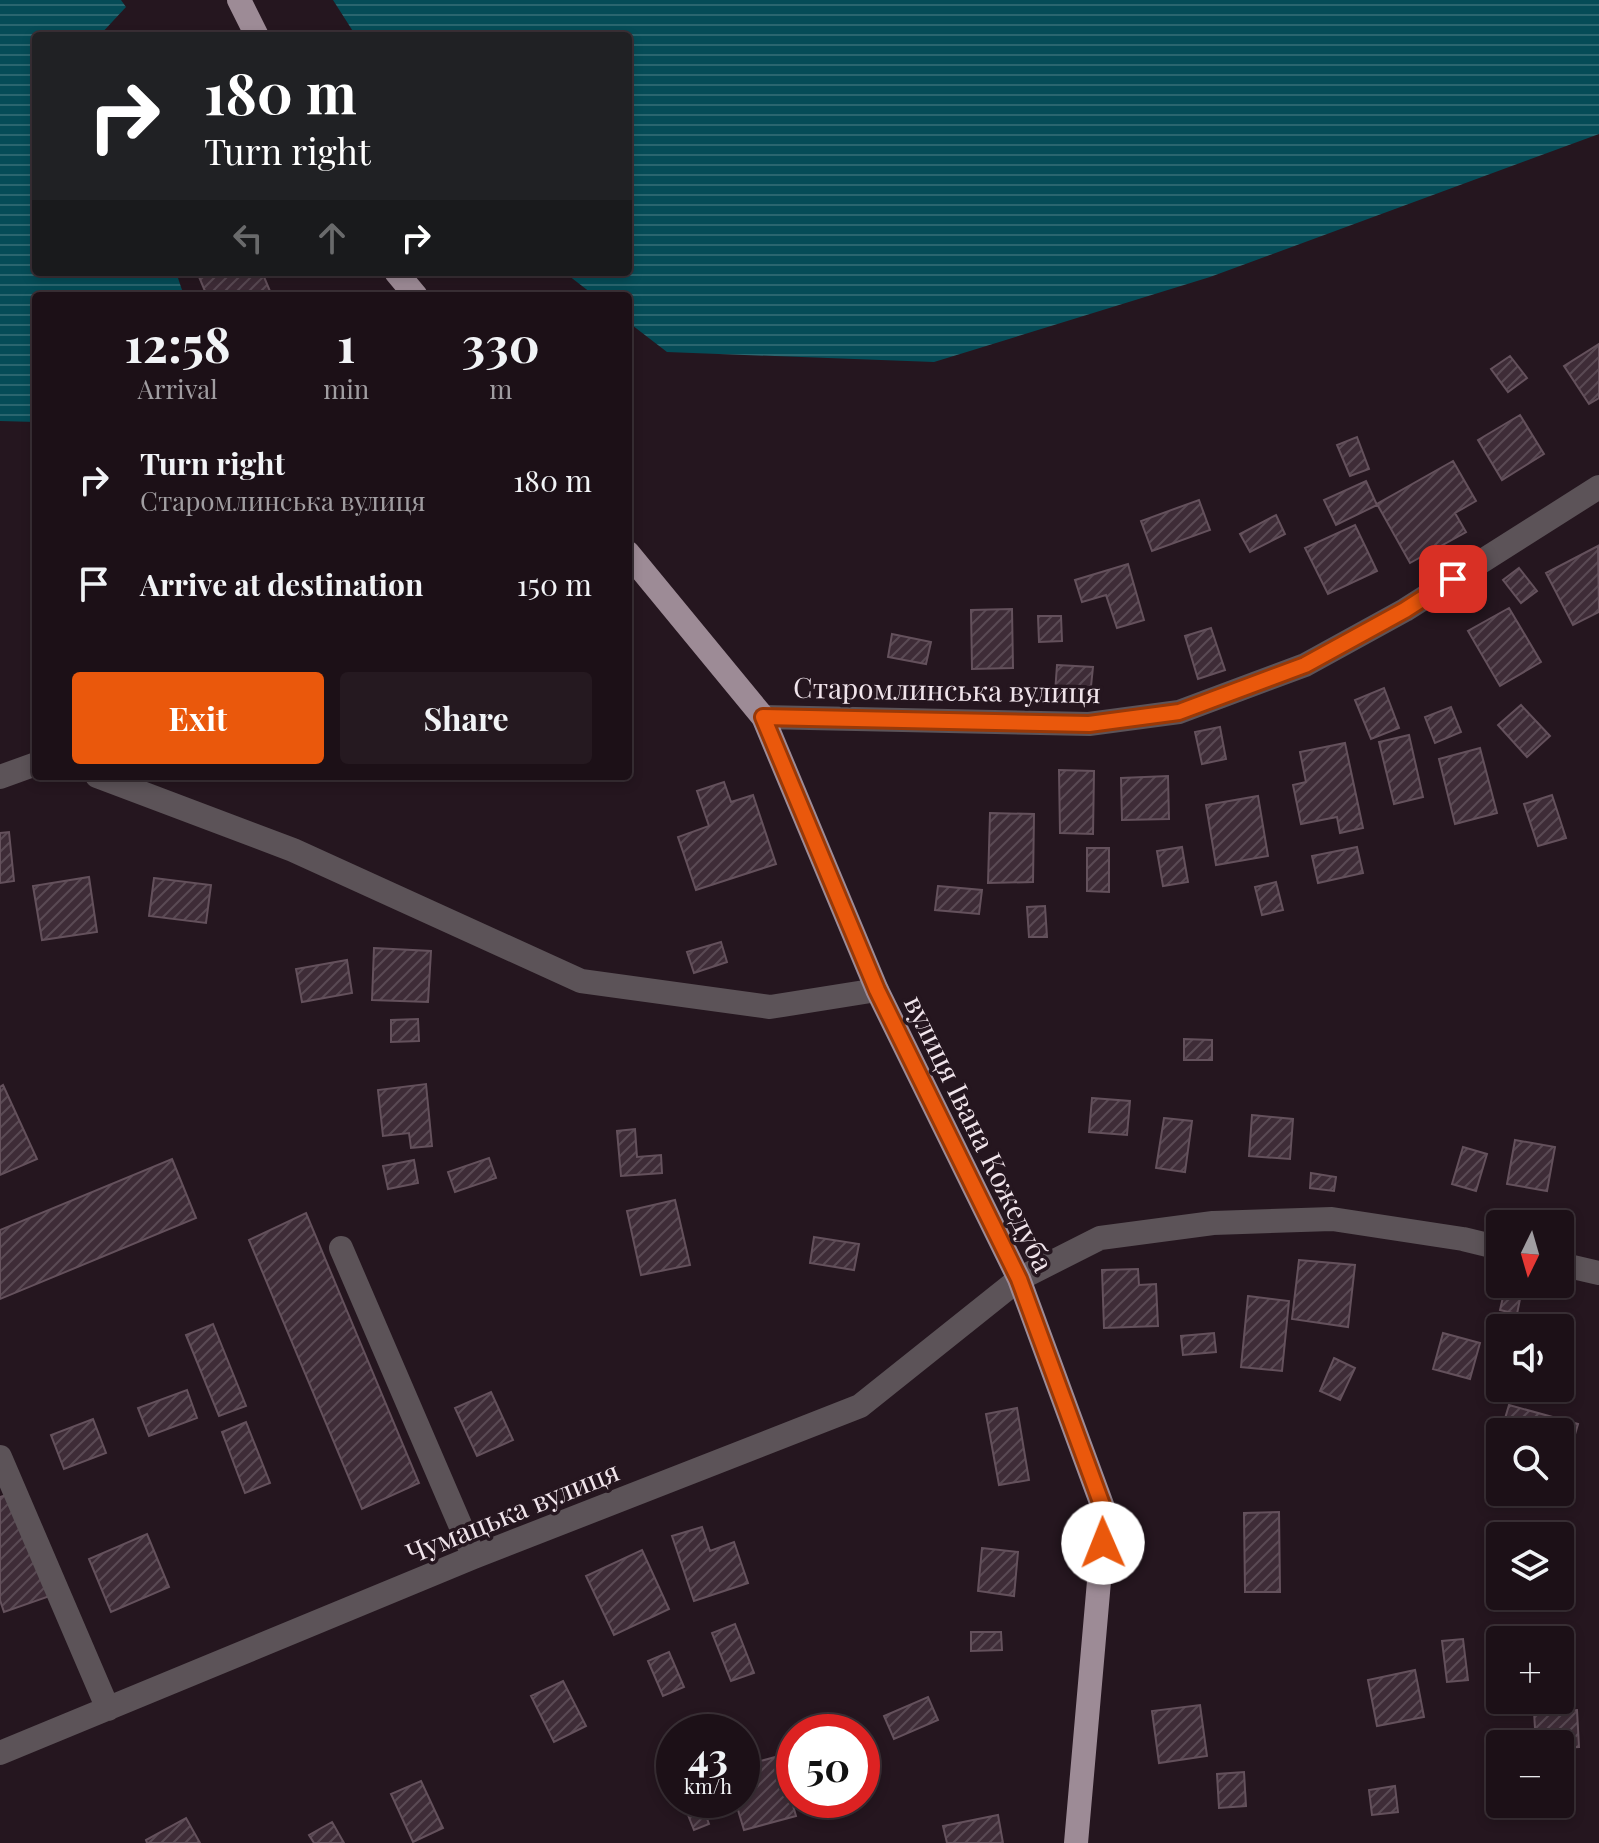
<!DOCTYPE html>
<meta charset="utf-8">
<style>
body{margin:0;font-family:"Playfair Display",serif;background:#251920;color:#f1f3f6;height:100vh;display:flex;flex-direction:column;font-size:30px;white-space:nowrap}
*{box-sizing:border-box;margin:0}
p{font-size:26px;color:#a09da1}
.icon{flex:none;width:44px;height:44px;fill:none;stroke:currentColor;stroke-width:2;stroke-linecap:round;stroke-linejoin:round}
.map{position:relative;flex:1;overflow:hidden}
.sheet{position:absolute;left:32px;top:292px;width:600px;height:488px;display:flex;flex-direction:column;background:#1c1017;border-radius:8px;box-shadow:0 4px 12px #0003,0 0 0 2px #3a3036}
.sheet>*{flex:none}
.banner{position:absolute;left:32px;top:32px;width:600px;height:244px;border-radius:8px;box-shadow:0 4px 12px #0003,0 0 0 2px #3a3036;background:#202124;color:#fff;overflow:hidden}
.needle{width:52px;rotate:185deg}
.controls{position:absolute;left:1486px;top:1210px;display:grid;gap:16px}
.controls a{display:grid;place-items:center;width:88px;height:88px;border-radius:8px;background:#1c1017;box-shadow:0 4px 12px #0003,0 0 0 2px #3a3036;font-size:40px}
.speed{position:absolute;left:656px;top:1714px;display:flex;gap:16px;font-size:40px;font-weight:700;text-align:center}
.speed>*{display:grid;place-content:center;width:104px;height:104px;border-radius:50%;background:#1c1017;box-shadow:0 4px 12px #0003,0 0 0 2px #3a3036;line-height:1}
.speed small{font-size:20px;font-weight:400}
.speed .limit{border:12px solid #d22;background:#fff;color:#111}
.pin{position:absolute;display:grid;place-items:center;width:68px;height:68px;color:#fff;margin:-34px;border-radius:16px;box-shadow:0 4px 12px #0006}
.me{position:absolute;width:88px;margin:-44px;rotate:359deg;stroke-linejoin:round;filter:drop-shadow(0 0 6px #0008)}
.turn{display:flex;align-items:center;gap:28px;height:168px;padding:0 40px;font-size:36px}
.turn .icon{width:104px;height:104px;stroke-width:2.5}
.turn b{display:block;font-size:56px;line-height:68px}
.lanes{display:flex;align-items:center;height:76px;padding:0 40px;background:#0003;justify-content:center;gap:40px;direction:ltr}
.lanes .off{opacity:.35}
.eta{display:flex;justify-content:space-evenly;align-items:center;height:136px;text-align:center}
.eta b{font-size:48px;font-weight:700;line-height:56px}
.cta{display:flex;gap:16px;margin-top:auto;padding:16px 40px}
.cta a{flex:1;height:92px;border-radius:8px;background:#ea580c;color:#fff;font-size:32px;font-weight:700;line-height:92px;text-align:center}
.cta a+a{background:#251920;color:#f1f3f6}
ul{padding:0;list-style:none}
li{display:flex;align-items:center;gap:24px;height:104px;padding:0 40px}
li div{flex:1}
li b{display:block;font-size:30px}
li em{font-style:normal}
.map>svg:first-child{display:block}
.water{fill:url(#water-rules)}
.building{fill:url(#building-hatch);stroke:#64515c;stroke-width:2}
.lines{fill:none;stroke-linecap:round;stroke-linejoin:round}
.minor{stroke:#5c5358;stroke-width:24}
.major{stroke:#9d8b96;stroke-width:24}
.route-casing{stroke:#983908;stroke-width:20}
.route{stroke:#ea580c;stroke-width:14}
.labels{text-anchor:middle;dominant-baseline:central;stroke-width:7;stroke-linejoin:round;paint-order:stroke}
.street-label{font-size:28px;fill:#f0e4eb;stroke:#25161f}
</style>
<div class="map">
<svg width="1599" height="1843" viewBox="0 0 1599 1843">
<defs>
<pattern id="water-rules" width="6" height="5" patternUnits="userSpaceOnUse" patternTransform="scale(2)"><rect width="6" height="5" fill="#054c57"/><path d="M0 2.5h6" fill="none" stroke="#2a666f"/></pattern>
<pattern id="building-hatch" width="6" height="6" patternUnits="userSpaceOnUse" patternTransform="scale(2)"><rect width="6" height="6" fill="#3e2c37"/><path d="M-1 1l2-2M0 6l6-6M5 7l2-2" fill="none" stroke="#5a4a54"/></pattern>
</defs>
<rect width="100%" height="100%" fill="#25161f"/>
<path class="water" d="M0,0H121L126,7L99,36H36V272H176L182,290V296H36V422L0,421Z
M333,0H1599V134L1210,277L934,362L667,352L628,322V296H595L564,272H628V36H356Z"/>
<path class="building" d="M197,272H262L272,296H207Z
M1599,344V398L1589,404L1564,366Z
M1510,356L1527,378L1508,392L1491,369Z
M1520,415L1544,454L1502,480L1478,440Z
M1357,437L1369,469L1350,476L1337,445Z
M1453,461L1476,501L1455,513L1466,532L1410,563L1377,504Z
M1366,481L1377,505L1336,525L1324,500Z
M1199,500L1210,530L1152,551L1141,521Z
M1276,515L1285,534L1250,552L1240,534Z
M1355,525L1377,571L1328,594L1305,548Z
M1598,546L1599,612L1573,625L1546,573Z
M1128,564L1144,620L1117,628L1106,595L1082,602L1075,580Z
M1519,568L1537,591L1521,603L1503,580Z
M1509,608L1541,662L1500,686L1468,631Z
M1012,609L1013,668L972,669L971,610Z
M1038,616H1061L1062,641L1039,642Z
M1211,628L1225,670L1198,679L1185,636Z
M892,634L931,642L926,664L888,657Z
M1057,665L1093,667L1090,696L1055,693Z
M1384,688L1399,728L1371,739L1355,700Z
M1521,705L1550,736L1527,757L1498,725Z
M1451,707L1461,732L1435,743L1425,717Z
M1220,727L1226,759L1202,764L1195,732Z
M1409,735L1423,797L1394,804L1379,742Z
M1345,743L1363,828L1340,833L1337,817L1301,824L1293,785L1306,782L1300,752Z
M1480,748L1497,813L1455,824L1439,759Z
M1059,770L1094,771L1093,834L1060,833Z
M1168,776L1169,819L1122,820L1121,778Z
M724,782L731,802L753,795L776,864L696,890L678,837L709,826L697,791Z
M1552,795L1566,838L1538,846L1524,804Z
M1258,796L1268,856L1216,865L1206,805Z
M990,813L1034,814L1033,882L988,883Z
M9,832L14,881L0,883V833Z
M1182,847L1188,882L1163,886L1157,851Z
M1357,847L1363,873L1318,883L1312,856Z
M1087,848H1109V892L1087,891Z
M89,877L97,932L42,940L33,886Z
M154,878L211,885L206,923L149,916Z
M1276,882L1283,910L1262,915L1255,887Z
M938,886L982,890L979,914L935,910Z
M1045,906L1047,937H1029L1027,907Z
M721,942L727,962L694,973L687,952Z
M374,948L431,951L428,1002L372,1000Z
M347,960L352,993L302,1002L296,969Z
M418,1019L419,1041L391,1042V1020Z
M1184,1039L1212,1040V1060H1184Z
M426,1084L432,1146L411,1148L409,1133L383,1136L378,1090Z
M3,1085L37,1159L0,1175V1087Z
M1092,1098L1130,1101L1127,1135L1089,1132Z
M1252,1115L1293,1119L1290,1159L1249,1156Z
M1164,1118L1192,1121L1185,1172L1156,1168Z
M635,1129L637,1157L661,1155L662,1173L621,1176L617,1131Z
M1515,1140L1555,1147L1547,1191L1507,1184Z
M1463,1147L1487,1154L1476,1191L1452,1184Z
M489,1158L496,1178L455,1192L448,1172Z
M172,1159L196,1218L0,1299V1230Z
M414,1160L418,1183L388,1189L383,1166Z
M1311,1173L1336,1177L1334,1191L1310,1188Z
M675,1200L690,1265L641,1275L627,1211Z
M306,1213L419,1483L362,1509L249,1240Z
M814,1237L859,1244L854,1270L810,1263Z
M1299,1260L1355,1265L1348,1327L1292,1319Z
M1138,1269L1139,1285L1156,1284L1158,1326L1104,1328L1102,1270Z
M1506,1284H1523L1517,1314L1500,1310Z
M1248,1296L1289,1301L1282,1371L1241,1367Z
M213,1324L246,1406L219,1416L186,1335Z
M1214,1333L1216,1352L1183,1355L1181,1336Z
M1443,1333L1480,1343L1470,1379L1433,1369Z
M1334,1358L1355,1368L1340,1400L1320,1391Z
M187,1390L197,1418L149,1436L138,1408Z
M491,1392L513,1440L477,1456L455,1408Z
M1509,1405L1578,1424L1561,1483L1560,1432H1501Z
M1017,1408L1029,1480L999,1485L986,1414Z
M93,1419L106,1453L64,1469L51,1435Z
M246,1422L270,1483L245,1493L222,1432Z
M1500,1436V1465L1492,1463Z
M15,1492L50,1596L4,1612L0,1600V1497Z
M1279,1512L1280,1592H1245L1244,1513Z
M702,1527L710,1551L734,1542L748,1583L694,1601L672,1536Z
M147,1534L169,1587L111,1612L89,1559Z
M982,1548L1018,1552L1014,1596L978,1591Z
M642,1550L669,1609L614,1635L586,1576Z
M735,1624L754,1673L731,1681L712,1633Z
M971,1632H1001L1002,1650L971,1651Z
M1463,1639L1468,1680L1447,1682L1442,1641Z
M669,1652L684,1687L663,1696L648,1661Z
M1415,1670L1424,1717L1377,1726L1368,1680Z
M563,1681L586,1726L554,1742L531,1696Z
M928,1697L938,1720L894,1739L884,1716Z
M1200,1705L1207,1756L1159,1763L1152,1711Z
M1577,1710L1579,1747L1560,1748V1744H1536L1534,1712Z
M841,1718L846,1732H814L812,1727Z
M779,1756L796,1816L744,1830L735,1800H742V1766Z
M1244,1772L1246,1806L1219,1808L1217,1774Z
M421,1781L443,1828L413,1842L391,1794Z
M1395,1786L1398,1812L1372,1815L1369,1790Z
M682,1800H700L709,1824L694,1830Z
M998,1815L1003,1843H947L943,1826Z
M186,1818L200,1843H147L146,1840Z
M332,1822L344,1843H314L309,1835Z"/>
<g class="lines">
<path class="minor" d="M763,717L1089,724L1179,712L1305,665L1405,610L1599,487
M97,776L293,850L581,981L770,1007L877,990
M0,777L36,764
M341,1248L474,1557
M1560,1264L1599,1273
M0,1457L108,1709
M0,1753L474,1557L860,1406L1019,1279L1100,1238L1213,1223L1332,1219L1463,1239L1500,1248"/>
<path class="major" d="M239,0L257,36
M396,272L416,296
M628,553L763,717L877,990L1019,1279L1105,1513L1076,1843"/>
</g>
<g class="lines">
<g class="route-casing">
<path id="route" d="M1103,1543L1105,1513L1019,1279L877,990L763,717L1089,724L1179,712L1305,665L1405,610L1453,579"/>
</g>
<use href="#route" class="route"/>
</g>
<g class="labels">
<g class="street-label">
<text transform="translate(947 689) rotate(1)">Старомлинська вулиця</text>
<text transform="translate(980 1133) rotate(64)">вулиця Івана Кожедуба</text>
<text transform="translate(512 1511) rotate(-22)">Чумацька вулиця</text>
</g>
</g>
</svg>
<div class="controls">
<a><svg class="needle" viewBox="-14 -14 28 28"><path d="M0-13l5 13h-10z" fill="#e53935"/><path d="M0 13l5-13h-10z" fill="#a09da1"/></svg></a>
<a><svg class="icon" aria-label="sound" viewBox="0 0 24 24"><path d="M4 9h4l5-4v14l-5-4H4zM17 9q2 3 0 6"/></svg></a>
<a><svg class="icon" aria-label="search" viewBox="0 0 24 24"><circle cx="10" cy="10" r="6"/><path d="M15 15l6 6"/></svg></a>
<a><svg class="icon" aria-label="layers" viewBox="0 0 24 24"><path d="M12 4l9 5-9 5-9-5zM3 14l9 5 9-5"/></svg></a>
<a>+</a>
<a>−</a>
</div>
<div class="speed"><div>43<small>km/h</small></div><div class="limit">50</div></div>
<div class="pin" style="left:1453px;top:579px;background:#d93025"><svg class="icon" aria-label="arrive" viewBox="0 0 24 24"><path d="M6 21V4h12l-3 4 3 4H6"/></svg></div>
<svg class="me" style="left:1103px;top:1543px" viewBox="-20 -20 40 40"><circle r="19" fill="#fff"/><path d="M0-13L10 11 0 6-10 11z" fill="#ea580c"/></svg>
<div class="banner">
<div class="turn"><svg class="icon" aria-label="right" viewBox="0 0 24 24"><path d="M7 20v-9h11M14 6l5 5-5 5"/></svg><div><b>180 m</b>Turn right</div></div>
<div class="lanes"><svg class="icon off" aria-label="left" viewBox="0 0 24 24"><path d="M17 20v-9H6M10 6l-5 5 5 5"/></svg><svg class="icon off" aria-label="ahead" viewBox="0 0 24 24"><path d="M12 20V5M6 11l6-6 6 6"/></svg><svg class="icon" aria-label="right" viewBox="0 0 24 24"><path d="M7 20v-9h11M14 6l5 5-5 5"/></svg></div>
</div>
<section class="sheet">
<div class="eta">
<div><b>12:58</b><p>Arrival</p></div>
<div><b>1</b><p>min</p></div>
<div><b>330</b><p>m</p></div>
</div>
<ul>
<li><svg class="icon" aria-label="right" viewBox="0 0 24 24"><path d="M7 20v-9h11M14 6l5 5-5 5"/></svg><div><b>Turn right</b><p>Старомлинська вулиця</p></div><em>180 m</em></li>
<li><svg class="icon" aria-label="arrive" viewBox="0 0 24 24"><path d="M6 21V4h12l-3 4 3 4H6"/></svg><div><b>Arrive at destination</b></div><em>150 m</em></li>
</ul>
<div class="cta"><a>Exit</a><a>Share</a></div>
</section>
</div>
